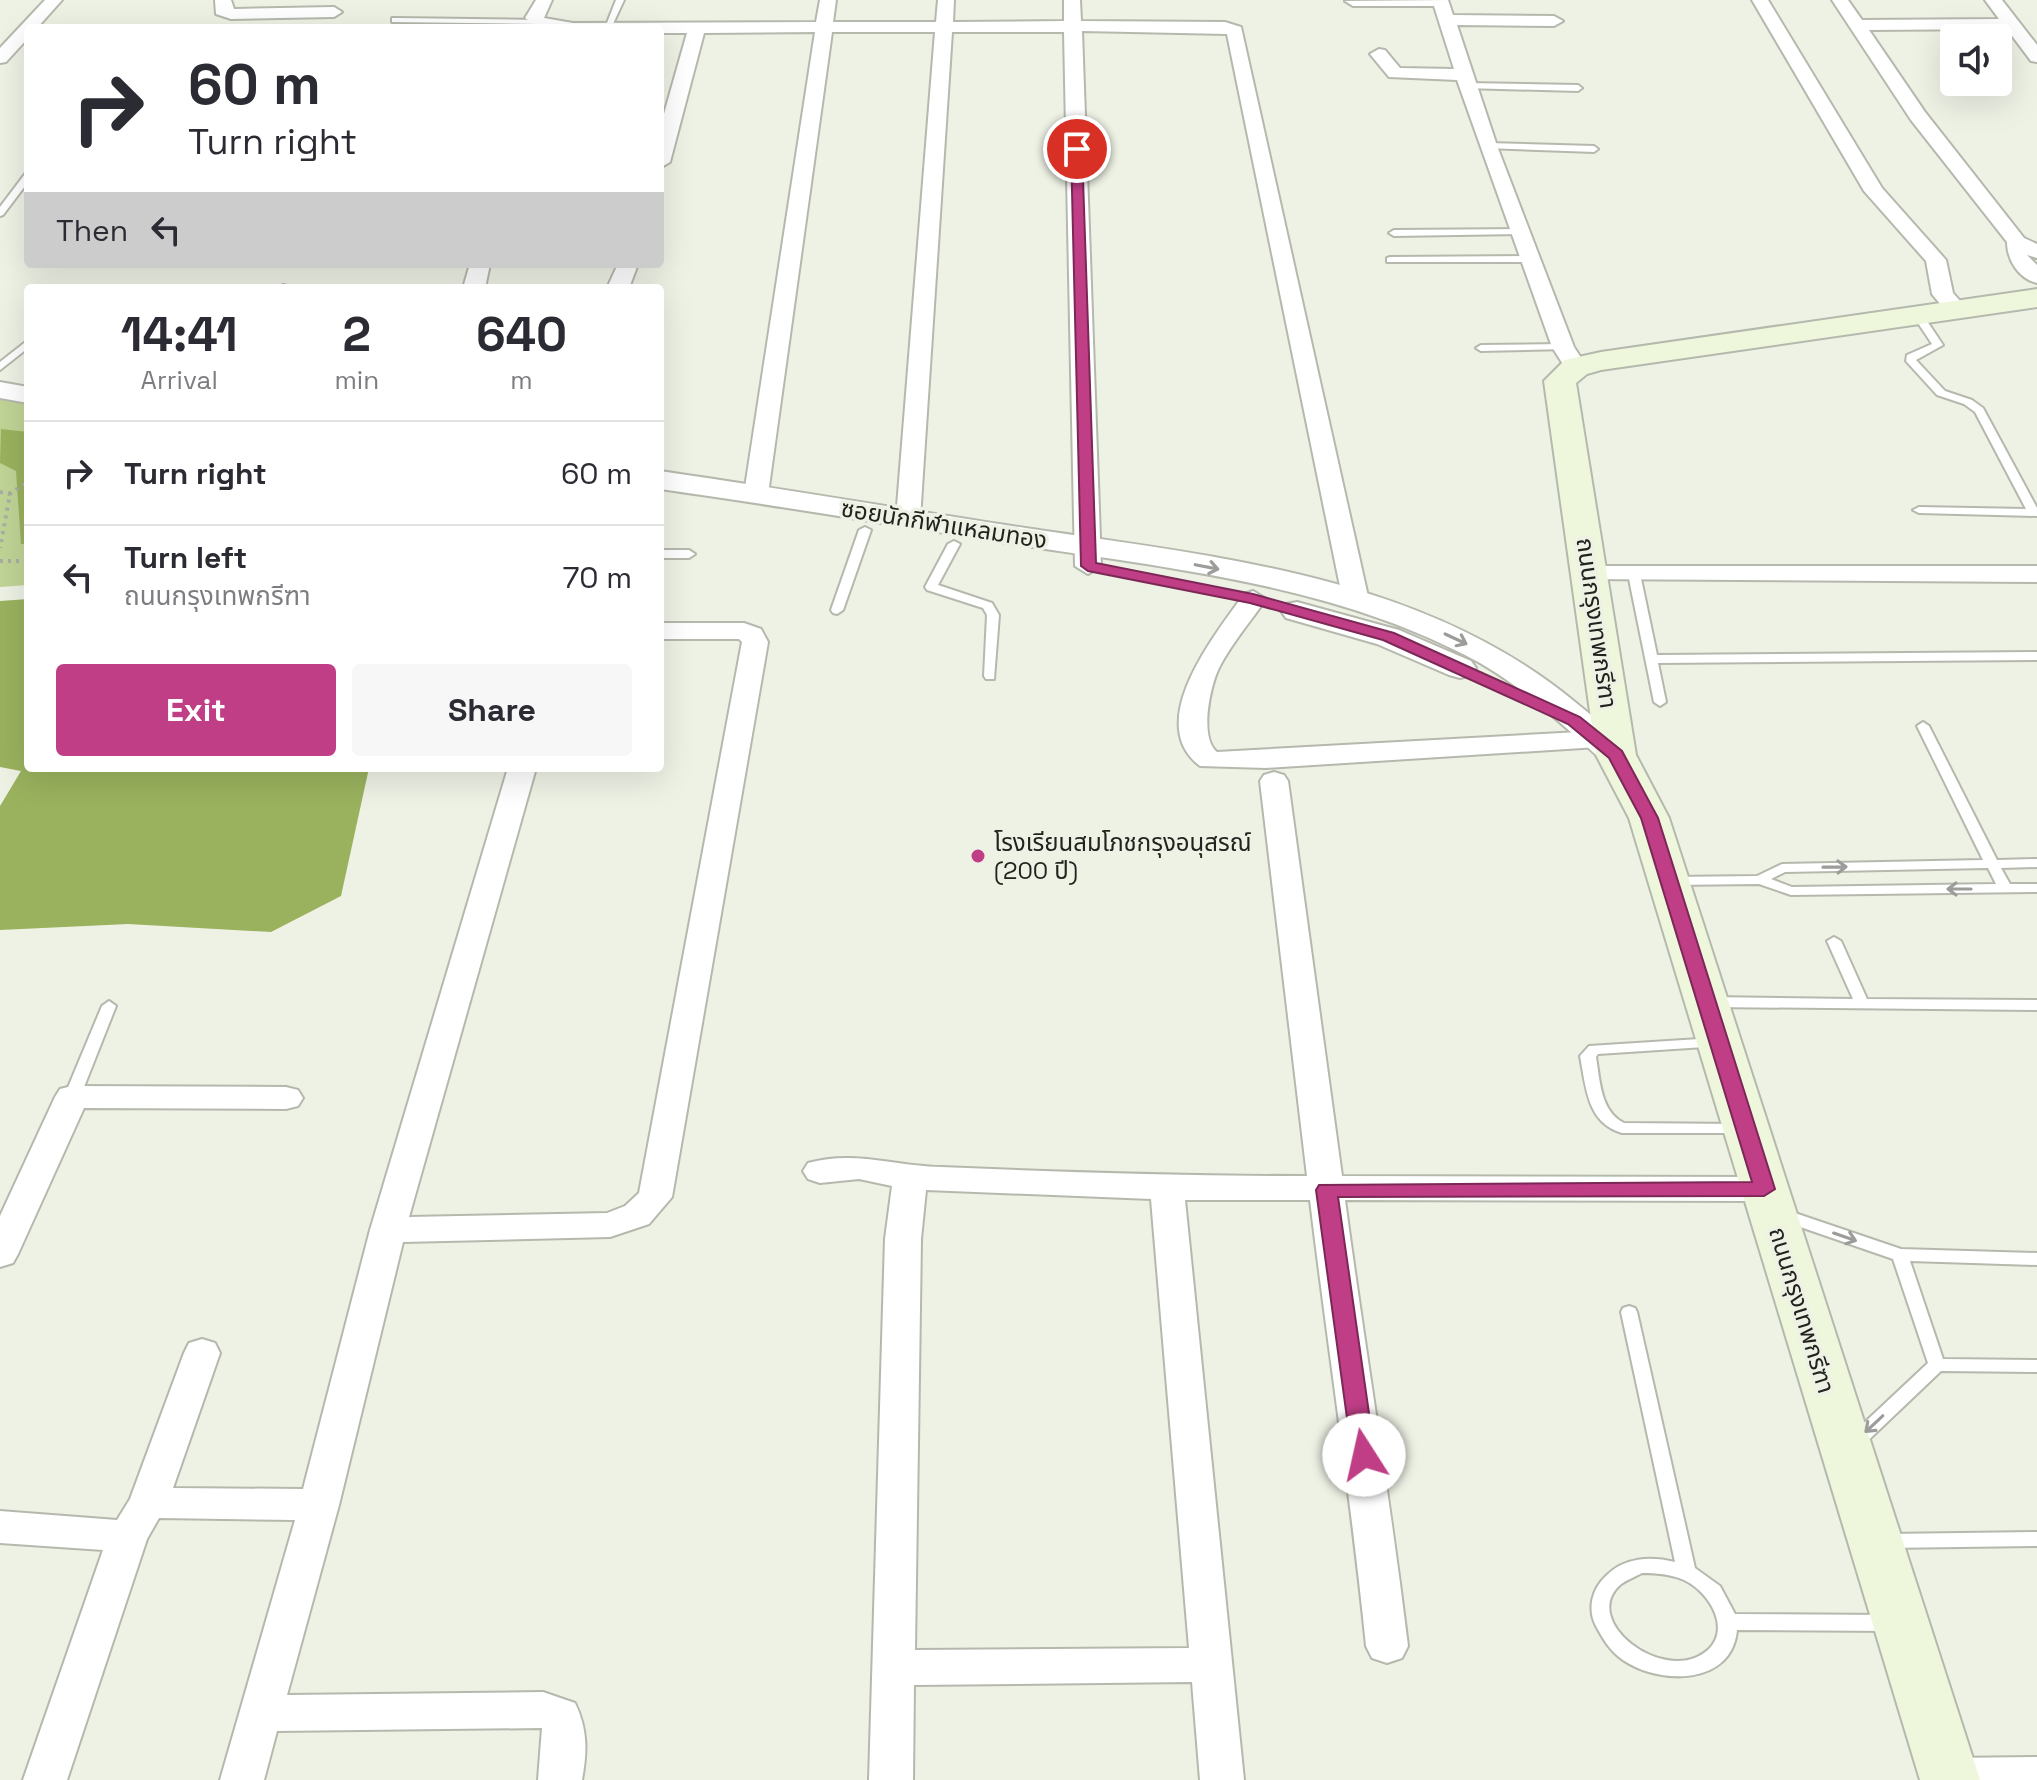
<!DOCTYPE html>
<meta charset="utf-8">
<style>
body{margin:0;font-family:"Space Grotesk","Noto Sans Thai",sans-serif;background:#f7f7f7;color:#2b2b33;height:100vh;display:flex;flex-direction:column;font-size:30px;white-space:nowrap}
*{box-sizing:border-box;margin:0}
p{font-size:26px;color:#7c7c81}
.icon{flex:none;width:44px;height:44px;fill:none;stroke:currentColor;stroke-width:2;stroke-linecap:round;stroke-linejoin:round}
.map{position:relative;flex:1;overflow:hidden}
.panel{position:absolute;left:24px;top:284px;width:640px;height:488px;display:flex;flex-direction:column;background:#fff;border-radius:8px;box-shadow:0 8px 32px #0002}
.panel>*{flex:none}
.top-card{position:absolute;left:24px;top:24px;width:640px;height:244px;border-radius:8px;box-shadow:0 8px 32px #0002;background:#fff;color:#2b2b33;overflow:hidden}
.fabs{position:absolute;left:1940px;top:24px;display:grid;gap:16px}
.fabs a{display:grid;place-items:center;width:72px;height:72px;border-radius:8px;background:#fff;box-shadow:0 8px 32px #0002;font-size:40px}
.pin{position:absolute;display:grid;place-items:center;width:68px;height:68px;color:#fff;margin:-34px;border:4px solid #fff;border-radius:50%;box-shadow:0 2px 8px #0007}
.me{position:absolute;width:88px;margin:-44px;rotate:350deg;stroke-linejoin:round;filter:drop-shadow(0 0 6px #0008)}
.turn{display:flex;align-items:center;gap:28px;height:168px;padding:0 32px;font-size:36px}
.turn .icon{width:104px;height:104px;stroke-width:2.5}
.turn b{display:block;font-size:56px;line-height:68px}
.then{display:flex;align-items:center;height:76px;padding:0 32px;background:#0003;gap:16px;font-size:30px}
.eta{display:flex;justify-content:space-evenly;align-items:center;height:136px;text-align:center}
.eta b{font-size:48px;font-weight:700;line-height:56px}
.cta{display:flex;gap:16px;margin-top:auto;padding:16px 32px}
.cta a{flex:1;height:92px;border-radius:8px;background:#bf3e86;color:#fff;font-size:32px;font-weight:700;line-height:92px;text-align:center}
.cta a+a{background:#f7f7f7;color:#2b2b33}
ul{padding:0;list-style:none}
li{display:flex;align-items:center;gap:24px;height:104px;padding:0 32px;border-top:2px solid #e1e1e2}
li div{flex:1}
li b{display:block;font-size:30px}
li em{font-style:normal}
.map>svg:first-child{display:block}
.green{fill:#c0d496}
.water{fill:#9ab25e}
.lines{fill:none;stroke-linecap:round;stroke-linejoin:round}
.service-casing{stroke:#b5b9ad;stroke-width:4}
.minor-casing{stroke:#b5b9ad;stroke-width:4}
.tertiary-casing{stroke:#b5b9ad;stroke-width:4}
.secondary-casing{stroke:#b5b9ad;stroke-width:4}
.path{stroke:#aaada3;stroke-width:4;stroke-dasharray:3 5;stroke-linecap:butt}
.service{fill:#fff;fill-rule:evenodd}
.minor{fill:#fff;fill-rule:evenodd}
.tertiary{fill:#fff;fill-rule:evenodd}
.secondary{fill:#eef6dc;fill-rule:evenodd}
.oneway{stroke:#9c9c9a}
.route{fill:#bf3e86;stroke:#7c2857;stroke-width:2}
.poi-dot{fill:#bf3e86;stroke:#eef2e5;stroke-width:3}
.labels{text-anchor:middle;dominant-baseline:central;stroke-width:7;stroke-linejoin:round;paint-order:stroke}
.street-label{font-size:24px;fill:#22231f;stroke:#eef2e5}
.poi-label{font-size:24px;fill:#22231f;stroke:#eef2e5;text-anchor:start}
</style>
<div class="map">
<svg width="2037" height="1780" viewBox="0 0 2037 1780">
<rect width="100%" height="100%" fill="#eef2e5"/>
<path class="green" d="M0,390L28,395V585L0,587Z"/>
<path class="water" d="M1,429L28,432V544H21L16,471L0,463Z
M28,599V768H369L341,896L271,932L128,924L0,930V806L21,771L0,767V601Z"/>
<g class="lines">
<g class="service-casing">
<path id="service" d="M616,0H624L612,26L605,28Z
M395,18L539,20L543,22L539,24L392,22V18Z
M1467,83L1578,85L1582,88L1578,91L1464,88L1463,86Z
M1488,143L1594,146L1598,149L1594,152L1485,148V144Z
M28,173V182L3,215L0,216V207L25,174Z
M1525,229V233L1522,234L1394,236L1389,233L1394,230Z
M1390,257L1532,256L1537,259L1532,262H1387V258Z
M283,285L287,286L289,288H278Z
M1919,314L1923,315L1943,345L1916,360L1945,391L1972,400L1983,408L2037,508V516L1919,513L1913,510L1919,507L2026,509L1975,412L1964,404L1937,395L1906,361L1907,355L1932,344L1914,317Z
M28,340V348L0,370V362Z
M1563,344L1568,347L1567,349L1481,351L1476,348L1481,345Z
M865,527L871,530L843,610L837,614L833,613L831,610L859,530Z
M954,541L960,544L938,585L992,603L999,615L994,679H986L984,676L987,615L983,608L927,590L925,587L948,544Z
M660,550H689L695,554L689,558H660Z
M1634,570L1640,574L1657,655L2037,652V660L1658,663L1666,702L1660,706L1654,702L1628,574Z
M1923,722L1929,726L1997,860L2037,859V867L2001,868L2010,884H2037V892L1791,895L1759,884L1671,885L1664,881L1671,877L1757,876L1782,864L1983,860L1917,726ZM1988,868L1996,884L1792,887L1771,879L1785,872Z
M1834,937L1841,941L1867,999L2037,1000V1010L1710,1007L1703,1002L1710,997L1853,999L1827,941Z
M109,1001L116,1006L80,1097L77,1101H67L64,1097L102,1006Z
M1715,1038L1723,1043L1720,1046L1598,1054L1596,1057C1600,1080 1600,1111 1624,1123L1741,1124L1747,1125L1749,1129L1747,1133H1622C1587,1123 1586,1087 1580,1056L1589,1046Z
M1783,1209L1901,1249L2037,1253V1265L1910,1261L1943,1359L2037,1360V1372L1941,1371L1859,1449L1853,1451L1847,1449L1844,1444L1847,1439L1928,1363L1893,1259L1777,1219L1775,1215L1777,1211Z
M1629,1306L1635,1308L1637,1312L1695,1568L1720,1586L1735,1614L1892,1615L1899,1617L1902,1623L1899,1629L1892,1631L1737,1630C1732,1686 1659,1685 1623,1660C1610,1651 1603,1639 1596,1626C1587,1609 1592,1589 1606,1576C1624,1557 1651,1556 1675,1562L1621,1312L1623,1308ZM1642,1573C1656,1573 1671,1574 1684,1580C1710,1592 1734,1632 1704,1653C1662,1683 1580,1621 1620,1585C1626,1580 1635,1577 1642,1573Z
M2037,1532V1546L1887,1548L1880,1546L1878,1541L1880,1536L1887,1534Z"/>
</g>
<g class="minor-casing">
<path id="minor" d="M45,0H62L37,28H28V38L6,62L0,63V48Z
M215,0H231L234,9L334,7L342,12L334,17L231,19L216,14Z
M536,0H552L544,18L573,23L816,22L820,0H836L833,22H936L938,0H954L953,22L1064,21V0H1080L1081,21L1225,22L1241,27L1369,601L1365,606H1347L1343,601L1227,34L1082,31L1101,566L1088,574L1075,566L1064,32H952L920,519L908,526L896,519L935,32H832L768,494L756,501L744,494L815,32L704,33L670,162L660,168V128L687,33H660V28L539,27L525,18Z
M1448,0L1453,15L1554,16L1563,21L1554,26L1457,25L1497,146L1574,347L1587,367L1584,372H1568L1552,347L1457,80L1389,77L1370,54L1379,49L1385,50L1400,68L1454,69L1434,6H1353L1345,1Z
M1752,0H1768L1882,188L1946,260L1953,293L1969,311L1966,316H1950L1932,294L1926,261L1864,191Z
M1832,0H1848L1862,20L1999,19L1985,0H2002L2037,45V62L2031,61L2007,29L1869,30L1925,112L2024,238L2037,244V258L2027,255L2037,265V283C2019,279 2007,260 2007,242L1911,120Z
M470,264H490L485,288H463Z
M618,264H638L629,288H607Z
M1590,566H2037V582L1581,579L1577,574Z
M1253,591L1266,599C1251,621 1231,644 1219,668C1210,686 1199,738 1217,752L1598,731L1608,733L1612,739L1608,745L1598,747L1266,768L1200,766C1143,723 1215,635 1244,594Z
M660,623H744L761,629L768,642L672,1197L649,1224L610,1237L403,1242L339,1505L287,1695L543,1692L575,1703C588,1730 587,1752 582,1780H538L542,1728L277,1731L264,1780H220L295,1520L159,1518L147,1539L67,1780H23L103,1550L0,1543V1511L117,1520L130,1499L184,1353L189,1343L202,1339L215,1343L220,1353L173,1488L303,1489L370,1230L508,768H536L409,1217L607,1213L625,1206L639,1193L742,642L739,639H660Z
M1274,772L1284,775L1288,781L1342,1176L1764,1177L1776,1181L1781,1189L1776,1197L1764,1201L1345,1200C1365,1349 1390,1497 1408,1646L1402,1658L1387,1663L1372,1658L1366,1646C1351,1497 1328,1349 1310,1200H1185L1244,1780H1200L1192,1682L914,1685L913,1780H869L885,1239L892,1186L859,1179L820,1183L808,1179L803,1171L808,1163C853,1150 895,1166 941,1167C1063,1172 1185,1176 1307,1176L1260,781L1264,775ZM926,1190L1151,1199L1189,1648L915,1650L921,1239Z
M72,1086L286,1087L298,1090L303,1098L298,1106L286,1109L84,1108L18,1254L13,1263L0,1267V1216L55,1097L60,1089Z
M2037,1757V1780H1929L1927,1777L1934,1764L1949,1758Z"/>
</g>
<g class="tertiary-casing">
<path id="tertiary" d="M0,382L28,387V403L0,398Z
M660,471C778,488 895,508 1012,526C1206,556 1418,572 1575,702C1594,718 1619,735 1633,755L1628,762L1616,765L1604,762C1561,723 1517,681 1465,655C1329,585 1175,569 1026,546C904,527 782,506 660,489Z
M1297,602L1399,630L1471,661L1476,668L1471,675L1460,678L1449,675L1377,644L1286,618L1281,611L1286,604Z"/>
</g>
<g class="secondary-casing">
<path id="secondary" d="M2037,289V307L1601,370L1587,374L1576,383L1636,755L1669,818L1980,1780H1920L1629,818L1596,755L1544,381L1565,360L1601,352Z"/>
</g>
<path class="path" d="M0,492L10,494L0,548
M9,494L28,482
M0,561H28"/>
<use href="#service" class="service"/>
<use href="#minor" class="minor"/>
<use href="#tertiary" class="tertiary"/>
<use href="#secondary" class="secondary"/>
</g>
<defs><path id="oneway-shaft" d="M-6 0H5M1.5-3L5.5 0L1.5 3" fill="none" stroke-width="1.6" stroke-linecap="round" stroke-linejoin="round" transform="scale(2)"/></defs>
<g class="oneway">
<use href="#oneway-shaft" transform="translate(1207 567) rotate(11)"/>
<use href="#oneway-shaft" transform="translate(1456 639) rotate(25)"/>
<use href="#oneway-shaft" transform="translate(1835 867) rotate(-1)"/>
<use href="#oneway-shaft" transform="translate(1959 889) rotate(180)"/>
<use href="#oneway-shaft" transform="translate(1845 1237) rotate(19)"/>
<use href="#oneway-shaft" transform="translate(1874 1424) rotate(137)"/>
</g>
<path class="route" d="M1077,145L1082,149L1096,563L1253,594L1394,633L1580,717L1622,751L1658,818L1775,1189L1764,1196L1338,1197L1375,1455L1372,1461H1355L1352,1455L1316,1190L1319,1185L1752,1182L1641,818L1609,758L1568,724L1383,640L1250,603L1088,571L1081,566L1071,149Z"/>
<circle class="poi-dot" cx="978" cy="856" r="8"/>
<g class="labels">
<g class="street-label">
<text transform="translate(944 524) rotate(9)">ซอยนักกีฬาแหลมทอง</text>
<text transform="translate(1597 623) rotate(82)">ถนนกรุงเทพกรีฑา</text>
<text transform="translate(1802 1310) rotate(73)">ถนนกรุงเทพกรีฑา</text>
</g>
<g class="poi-label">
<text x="994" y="842">โรงเรียนสมโภชกรุงอนุสรณ์<tspan x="994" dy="28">(200 ปี)</tspan></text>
</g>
</g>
</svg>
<div class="fabs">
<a><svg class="icon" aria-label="sound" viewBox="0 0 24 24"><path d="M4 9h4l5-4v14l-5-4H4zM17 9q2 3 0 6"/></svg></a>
</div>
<div class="pin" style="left:1077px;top:149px;background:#d93025"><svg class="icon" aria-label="arrive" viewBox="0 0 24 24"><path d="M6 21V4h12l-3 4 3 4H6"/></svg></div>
<svg class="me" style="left:1364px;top:1455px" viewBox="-20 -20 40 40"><circle r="19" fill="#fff"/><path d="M0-13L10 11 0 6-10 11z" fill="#bf3e86"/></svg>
<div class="top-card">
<div class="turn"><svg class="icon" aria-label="right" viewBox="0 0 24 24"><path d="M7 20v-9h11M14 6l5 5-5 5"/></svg><div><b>60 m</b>Turn right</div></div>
<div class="then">Then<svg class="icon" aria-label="left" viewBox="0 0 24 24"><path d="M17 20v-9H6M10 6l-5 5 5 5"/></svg></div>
</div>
<section class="panel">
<div class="eta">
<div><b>14:41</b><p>Arrival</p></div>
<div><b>2</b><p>min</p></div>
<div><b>640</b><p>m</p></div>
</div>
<ul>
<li><svg class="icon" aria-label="right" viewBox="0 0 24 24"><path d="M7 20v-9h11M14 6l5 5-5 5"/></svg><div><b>Turn right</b></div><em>60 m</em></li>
<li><svg class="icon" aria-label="left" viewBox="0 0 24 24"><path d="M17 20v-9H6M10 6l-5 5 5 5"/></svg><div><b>Turn left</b><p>ถนนกรุงเทพกรีฑา</p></div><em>70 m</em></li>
</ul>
<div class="cta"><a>Exit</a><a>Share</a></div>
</section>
</div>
